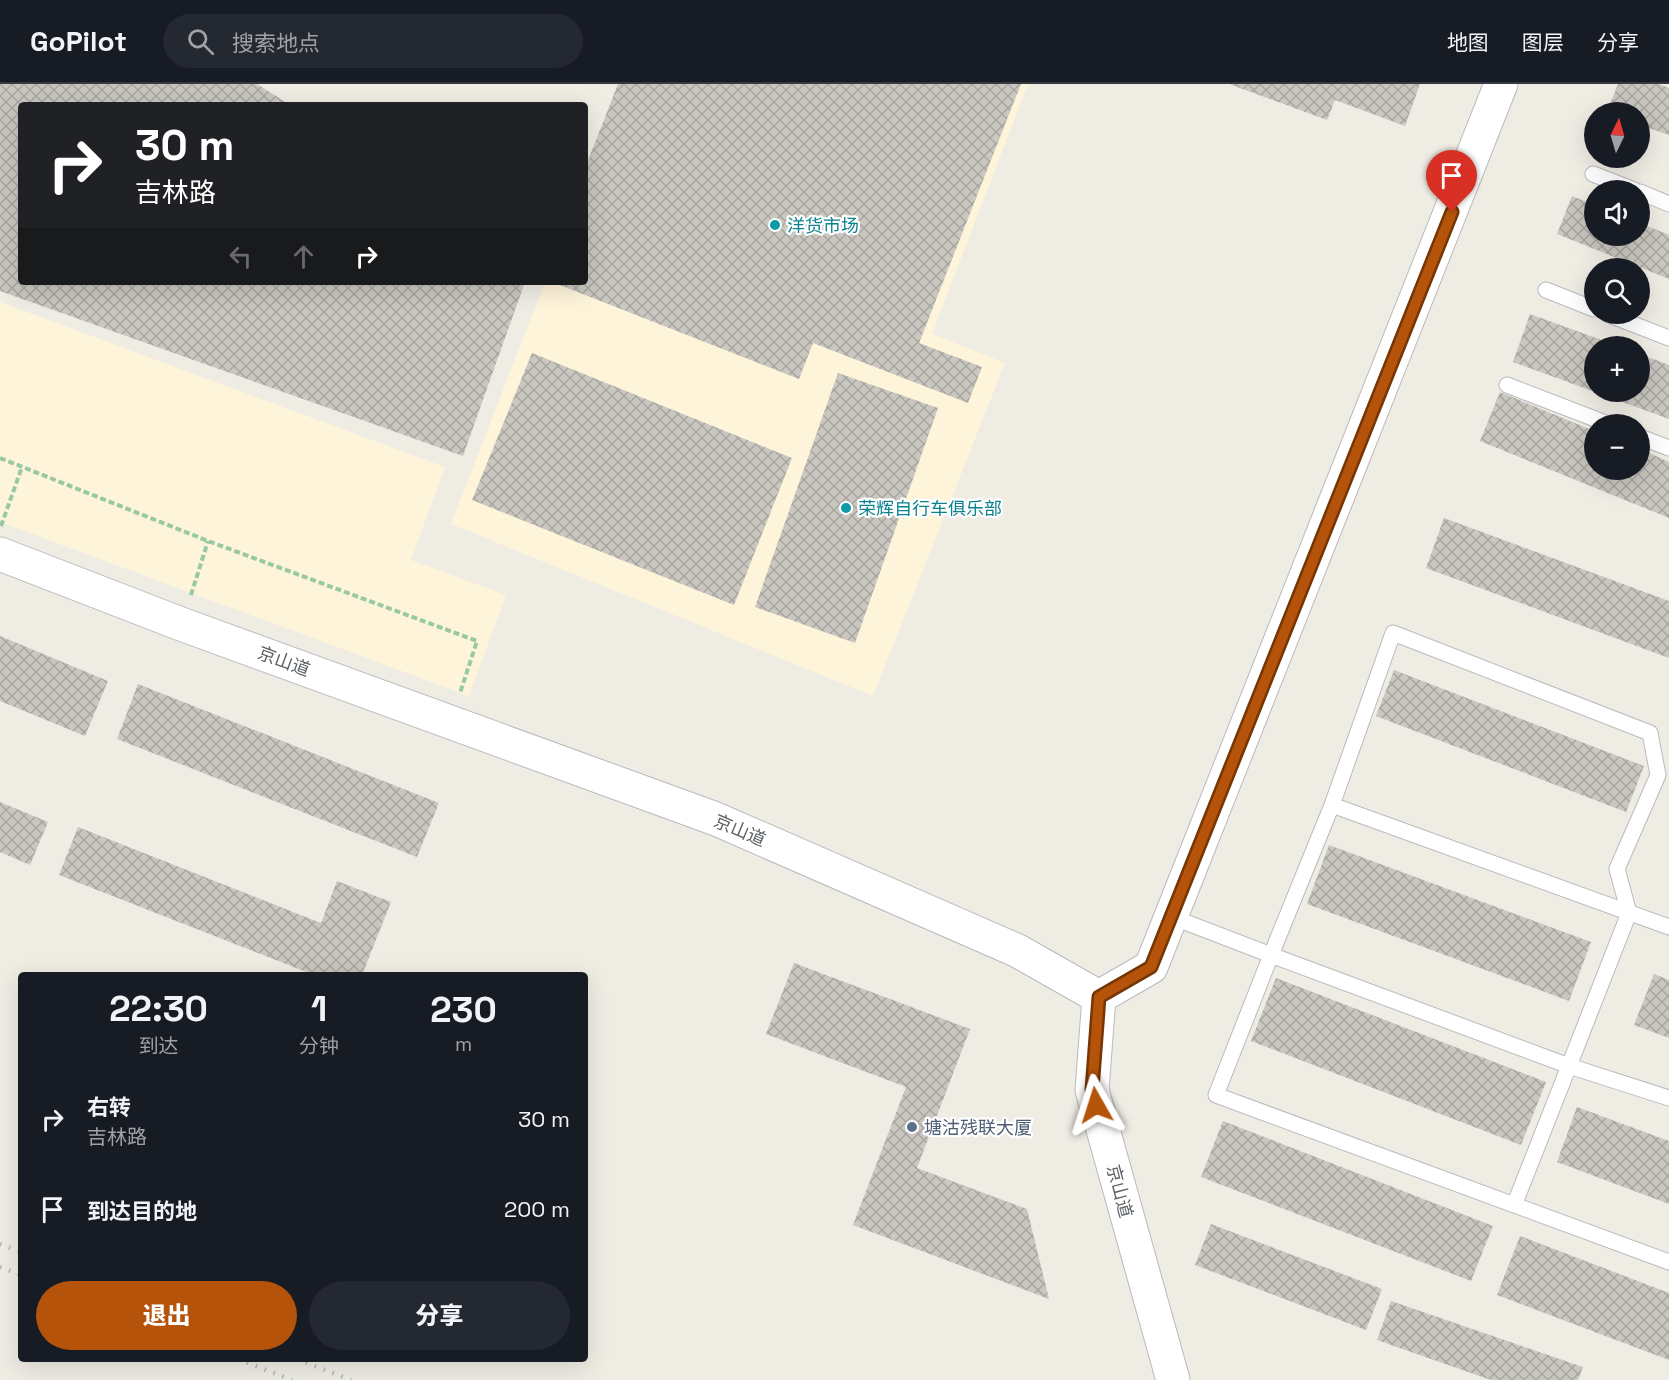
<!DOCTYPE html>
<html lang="zh">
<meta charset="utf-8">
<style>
body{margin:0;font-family:"Space Grotesk","Noto Sans SC",sans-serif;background:#242831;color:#f1f3f6;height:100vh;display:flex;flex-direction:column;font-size:22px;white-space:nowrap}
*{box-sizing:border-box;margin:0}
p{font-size:20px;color:#9ea1a6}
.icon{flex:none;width:33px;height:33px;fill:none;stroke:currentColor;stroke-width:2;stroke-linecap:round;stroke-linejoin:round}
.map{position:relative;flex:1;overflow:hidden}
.sheet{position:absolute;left:18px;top:888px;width:570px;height:390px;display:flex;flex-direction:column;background:#171b24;border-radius:6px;box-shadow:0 6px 24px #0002}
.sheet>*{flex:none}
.hud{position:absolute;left:18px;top:18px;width:570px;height:183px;border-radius:6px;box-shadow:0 6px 24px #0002;background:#202124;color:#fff;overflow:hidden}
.needle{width:39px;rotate:5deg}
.controls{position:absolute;left:1584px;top:18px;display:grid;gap:12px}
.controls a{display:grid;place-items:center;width:66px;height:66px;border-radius:50%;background:#171b24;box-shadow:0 6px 24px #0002;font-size:30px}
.pin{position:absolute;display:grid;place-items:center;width:51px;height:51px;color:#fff;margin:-62px -26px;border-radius:50% 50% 50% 0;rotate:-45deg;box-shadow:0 0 6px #0007}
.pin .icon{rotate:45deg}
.me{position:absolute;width:66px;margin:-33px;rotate:354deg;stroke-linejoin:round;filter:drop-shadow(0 0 4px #0008)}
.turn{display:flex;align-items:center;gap:21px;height:126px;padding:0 18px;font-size:27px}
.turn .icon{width:78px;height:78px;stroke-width:2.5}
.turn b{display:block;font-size:42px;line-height:51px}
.lanes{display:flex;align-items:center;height:57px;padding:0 18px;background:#0003;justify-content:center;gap:30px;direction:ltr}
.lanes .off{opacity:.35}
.eta{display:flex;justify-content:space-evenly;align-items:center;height:102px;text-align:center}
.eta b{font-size:36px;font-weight:800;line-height:42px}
.cta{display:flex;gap:12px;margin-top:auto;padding:12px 18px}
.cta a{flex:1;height:69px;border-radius:36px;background:#b45309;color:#fff;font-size:24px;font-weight:800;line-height:69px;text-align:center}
.cta a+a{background:#242831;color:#f1f3f6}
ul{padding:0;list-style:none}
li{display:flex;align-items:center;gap:18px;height:90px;padding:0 18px}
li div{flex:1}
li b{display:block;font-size:22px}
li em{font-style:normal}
header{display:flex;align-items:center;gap:36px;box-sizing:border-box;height:84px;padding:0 30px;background:#171b24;border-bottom:2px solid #363941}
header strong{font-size:28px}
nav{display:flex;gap:33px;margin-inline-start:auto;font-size:21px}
.search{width:420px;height:54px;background:#242831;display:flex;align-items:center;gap:15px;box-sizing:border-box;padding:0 21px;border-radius:33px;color:#9ea1a6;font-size:22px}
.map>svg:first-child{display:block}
.commercial{fill:#fef4da}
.building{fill:url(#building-cross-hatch)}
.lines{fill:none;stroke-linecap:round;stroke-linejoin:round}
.service-casing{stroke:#b7babe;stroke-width:17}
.tertiary-casing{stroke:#b7babe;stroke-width:35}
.path{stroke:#99c8a5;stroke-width:4;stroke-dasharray:6 3;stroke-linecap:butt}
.service{stroke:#fff;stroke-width:15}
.tertiary{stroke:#fff;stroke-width:33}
.rail{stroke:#b3b4b5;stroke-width:4.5;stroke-dasharray:1.5 8;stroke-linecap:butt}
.route-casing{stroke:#753606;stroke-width:15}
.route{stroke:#b45309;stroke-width:10}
.culture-dot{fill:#0f9aa8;stroke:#fff;stroke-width:2}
.service-dot{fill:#5c6f8a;stroke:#fff;stroke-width:2}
.labels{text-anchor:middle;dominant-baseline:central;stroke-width:4.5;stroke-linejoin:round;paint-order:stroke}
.culture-label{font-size:18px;fill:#0d838f;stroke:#fff;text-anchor:start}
.street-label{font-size:18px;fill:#5c6165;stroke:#fff}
.service-label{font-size:18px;fill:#4e5e75;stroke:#fff;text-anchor:start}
</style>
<header>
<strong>GoPilot</strong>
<div class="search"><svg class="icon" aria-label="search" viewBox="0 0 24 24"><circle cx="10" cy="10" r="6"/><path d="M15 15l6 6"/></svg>搜索地点</div>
<nav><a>地图</a><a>图层</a><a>分享</a></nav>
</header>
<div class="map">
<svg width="1669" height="1296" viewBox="0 0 1669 1296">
<defs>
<pattern id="building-cross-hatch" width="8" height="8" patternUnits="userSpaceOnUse" patternTransform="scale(1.5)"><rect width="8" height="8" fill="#cac7c1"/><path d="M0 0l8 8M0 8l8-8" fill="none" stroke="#a7a5a0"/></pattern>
</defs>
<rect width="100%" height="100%" fill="#efece4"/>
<path class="commercial" d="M622,0H1028L932,250L1005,279L873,612L451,440L545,198H585Z
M0,218L445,383L411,476L506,511L469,612L0,438Z"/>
<path class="building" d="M0,0H257L290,21H21V198H525L463,372L0,207Z
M618,0H1021L919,259L982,283L968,319L813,259L799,295L552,198H585V84Z
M1229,0H1420L1405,42L1335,16L1327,36Z
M1618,0H1659L1669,4V51L1640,41V28H1607Z
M1572,112L1594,121V152H1640V139L1669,151V195L1557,150Z
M1530,230L1618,262H1594V308H1640V270L1669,281V335L1513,278Z
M532,269L792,374L734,521L472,416Z
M838,289L938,324L855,559L755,523Z
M1500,308L1594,347V386H1640V365L1669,378V434L1480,357Z
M1444,434L1669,517V574L1426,484Z
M0,552L108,597L85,652L0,617Z
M1394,586L1644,682L1626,728L1376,632Z
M138,600L439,719L417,773L117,655Z
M0,718L48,738L30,781L0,768Z
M78,743L321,839L337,797L391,818L362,891H314L59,791Z
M1329,761L1591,858L1569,917L1307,820Z
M794,879L970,945L917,1084L1027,1125L1049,1215L853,1141L906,1003L766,950Z
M1654,890L1669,896V954L1634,941Z
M1276,894L1546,998L1521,1061L1251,957Z
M1577,1023L1669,1057V1120L1557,1078Z
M1223,1037L1493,1142L1471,1197L1201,1093Z
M1211,1140L1382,1205L1366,1246L1195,1181Z
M1520,1152L1669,1209V1276L1497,1211Z
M1391,1217L1583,1283L1578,1296H1491L1377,1256Z"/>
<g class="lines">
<g class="service-casing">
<path id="service" d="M1593,90L1634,106
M1640,108L1669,120
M1546,206L1594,225
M1607,230L1669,254
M1507,301L1608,340
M1640,353L1669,364
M1332,721L1669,843
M1172,833L1271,871L1216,1011L1669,1178
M1515,1119L1569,982L1271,871L1332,721L1393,549L1650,649L1658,691L1617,785L1629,829L1569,982L1669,1014"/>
</g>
<g class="tertiary-casing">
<path id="tertiary" d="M0,470L181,540L716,735L1018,867L1099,913L1092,1006L1173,1296
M1099,913L1151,883L1501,0"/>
</g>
<path class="path" d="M0,374L208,457L477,557L460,609
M1,442L22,383
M191,511L208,457"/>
<use href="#service" class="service"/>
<use href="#tertiary" class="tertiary"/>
<path class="rail" d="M0,1160L21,1168
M0,1183L21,1191
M238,1275L292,1296
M297,1275L351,1296"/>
</g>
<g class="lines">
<g class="route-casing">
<path id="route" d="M1096,1021L1092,1006L1099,913L1151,883L1452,128"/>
</g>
<use href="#route" class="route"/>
</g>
<g class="culture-dot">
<circle cx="775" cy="141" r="6"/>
<circle cx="846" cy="424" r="6"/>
</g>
<circle class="service-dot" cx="912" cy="1043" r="6"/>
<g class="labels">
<g class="culture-label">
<text x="787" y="141">洋货市场</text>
<text x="858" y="424">荣辉自行车俱乐部</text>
</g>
<g class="street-label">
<text transform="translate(284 577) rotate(20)">京山道</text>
<text transform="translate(740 746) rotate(23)">京山道</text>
<text transform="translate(1120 1107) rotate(75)">京山道</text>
</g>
<g class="service-label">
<text x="924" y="1043">塘沽残联大厦</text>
</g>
</g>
</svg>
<div class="controls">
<a><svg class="needle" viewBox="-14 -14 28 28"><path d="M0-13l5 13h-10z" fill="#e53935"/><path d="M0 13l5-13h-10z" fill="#9ea1a6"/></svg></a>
<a><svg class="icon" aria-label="sound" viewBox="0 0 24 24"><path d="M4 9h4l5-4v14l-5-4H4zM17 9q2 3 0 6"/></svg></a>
<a><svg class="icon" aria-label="search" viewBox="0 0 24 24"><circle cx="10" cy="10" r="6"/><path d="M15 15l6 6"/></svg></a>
<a>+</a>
<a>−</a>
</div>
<div class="pin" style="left:1452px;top:128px;background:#d93025"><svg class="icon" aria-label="arrive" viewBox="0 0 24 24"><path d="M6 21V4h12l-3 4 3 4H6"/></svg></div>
<svg class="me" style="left:1096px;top:1021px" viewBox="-20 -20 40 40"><path d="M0-17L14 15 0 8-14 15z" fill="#b45309" stroke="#fff" stroke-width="4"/></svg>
<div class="hud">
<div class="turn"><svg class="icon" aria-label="right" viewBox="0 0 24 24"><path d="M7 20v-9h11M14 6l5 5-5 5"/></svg><div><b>30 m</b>吉林路</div></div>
<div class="lanes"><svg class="icon off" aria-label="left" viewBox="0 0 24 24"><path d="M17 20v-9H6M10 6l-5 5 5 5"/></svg><svg class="icon off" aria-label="ahead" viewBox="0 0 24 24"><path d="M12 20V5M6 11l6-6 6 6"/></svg><svg class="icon" aria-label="right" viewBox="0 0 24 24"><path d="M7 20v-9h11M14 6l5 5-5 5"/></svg></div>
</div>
<section class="sheet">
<div class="eta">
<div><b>22:30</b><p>到达</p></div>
<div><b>1</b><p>分钟</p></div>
<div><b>230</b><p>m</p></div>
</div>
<ul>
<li><svg class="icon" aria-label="right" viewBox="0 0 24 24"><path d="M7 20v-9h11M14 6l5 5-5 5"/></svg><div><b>右转</b><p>吉林路</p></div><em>30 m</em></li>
<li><svg class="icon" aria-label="arrive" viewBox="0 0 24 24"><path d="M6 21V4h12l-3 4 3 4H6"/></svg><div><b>到达目的地</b></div><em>200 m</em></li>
</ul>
<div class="cta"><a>退出</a><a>分享</a></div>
</section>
</div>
